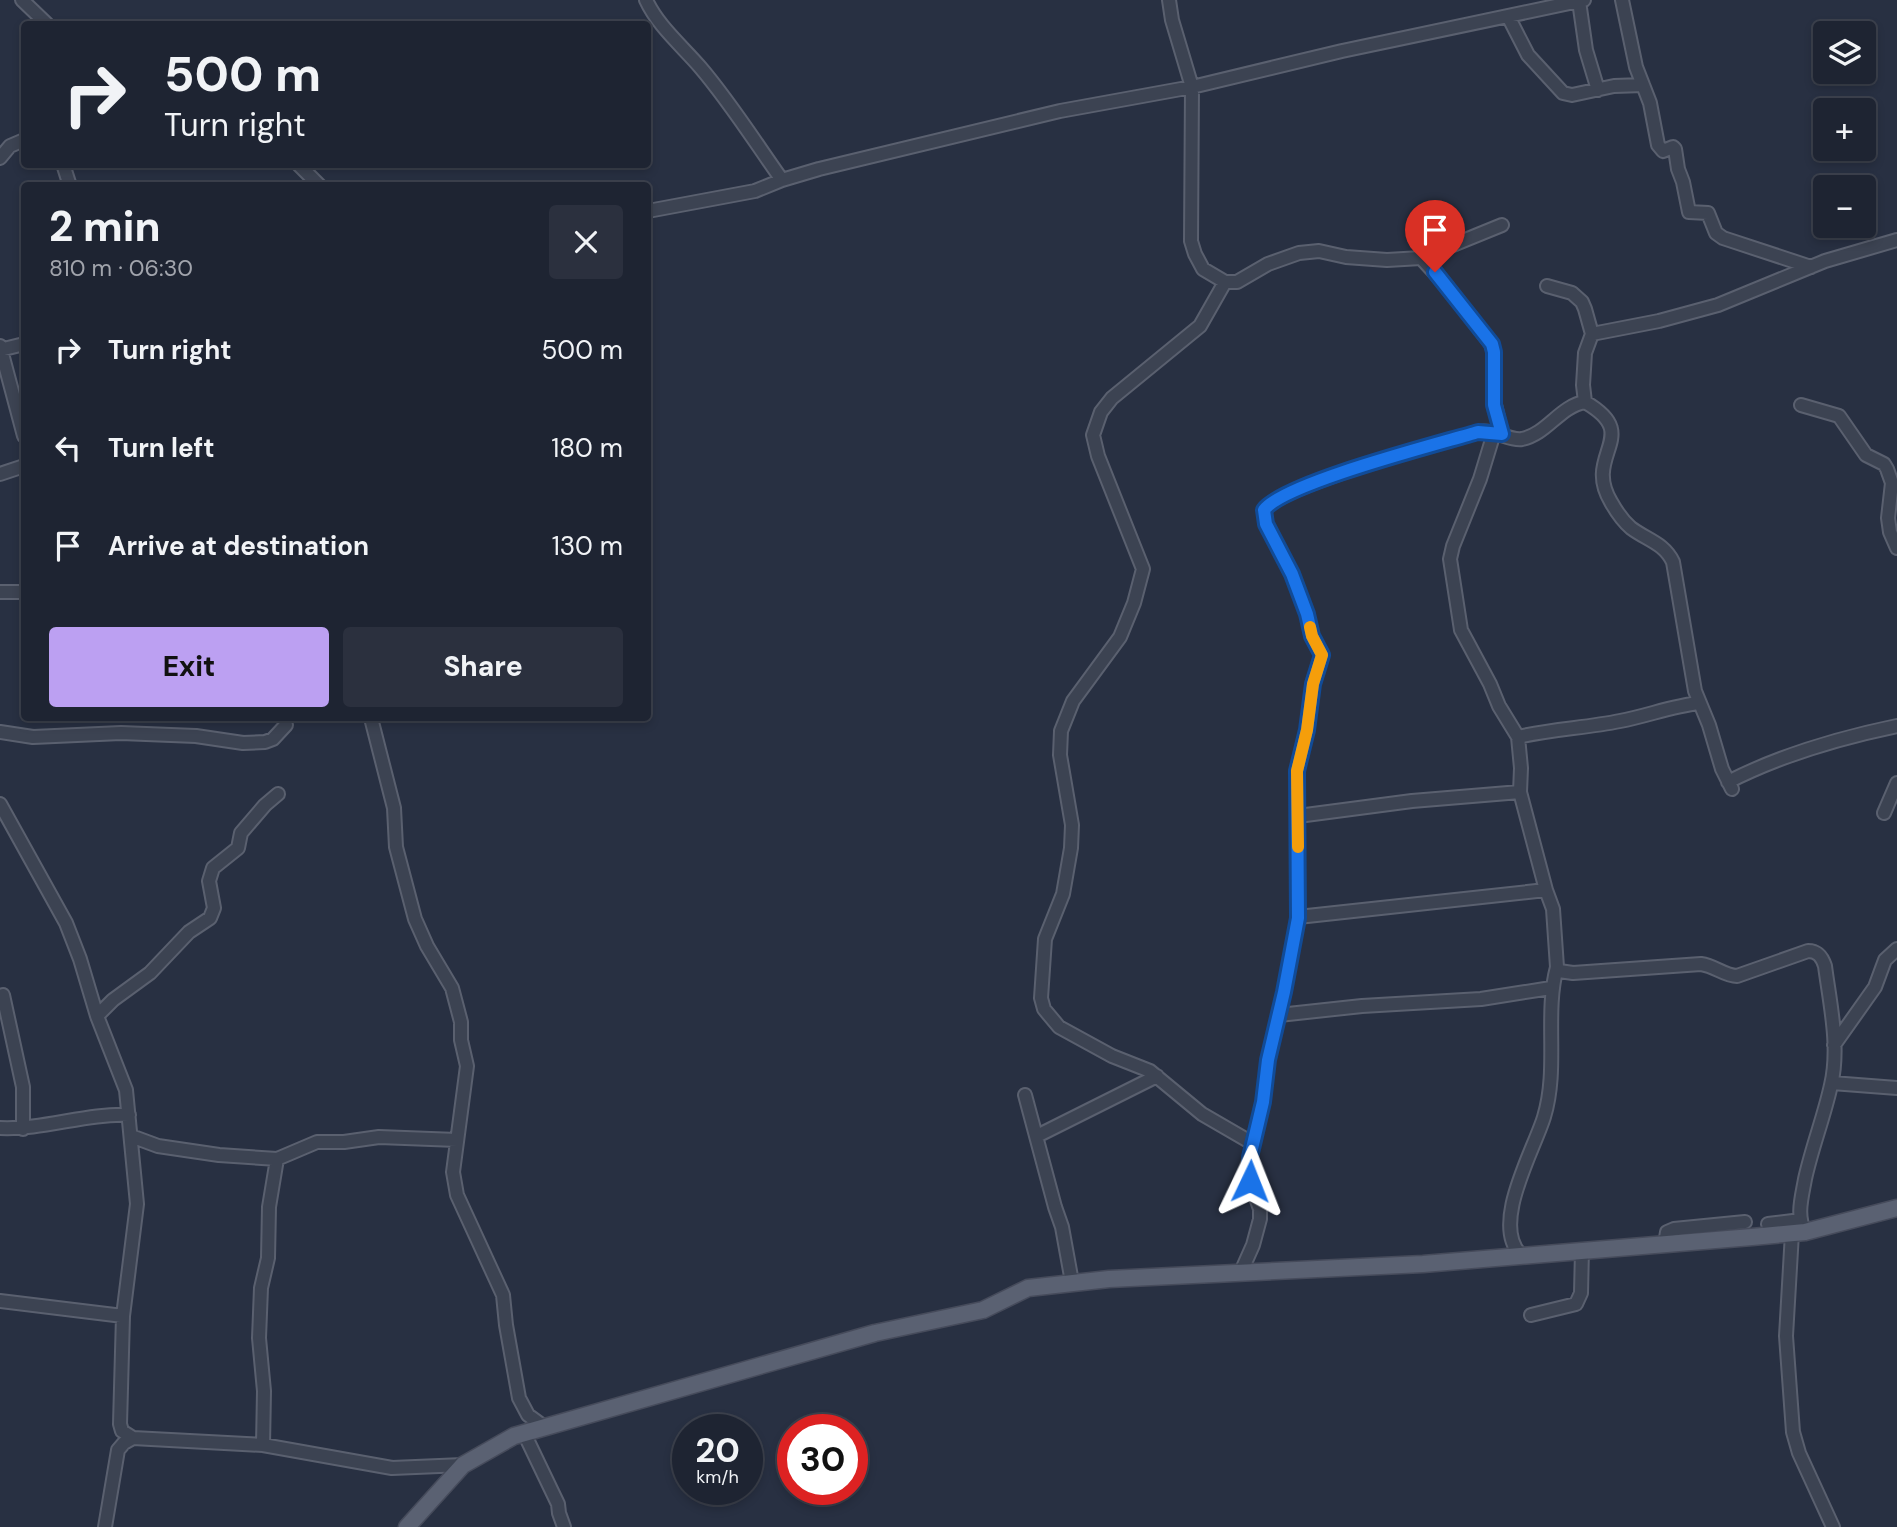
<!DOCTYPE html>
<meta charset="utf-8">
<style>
body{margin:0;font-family:"DM Sans",sans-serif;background:#2b303e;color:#f1f3f6;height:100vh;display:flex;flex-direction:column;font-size:26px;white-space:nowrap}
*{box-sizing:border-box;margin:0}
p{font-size:23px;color:#a1a4ac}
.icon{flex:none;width:38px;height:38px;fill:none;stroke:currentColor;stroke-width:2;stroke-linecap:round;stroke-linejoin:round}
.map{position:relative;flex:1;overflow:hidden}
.side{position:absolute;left:21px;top:182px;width:630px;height:539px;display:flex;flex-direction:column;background:#1e2432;border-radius:7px;box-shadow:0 4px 10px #0003,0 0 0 2px #3c414d}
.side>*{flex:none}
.top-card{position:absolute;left:21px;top:21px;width:630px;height:147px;border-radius:7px;box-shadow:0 4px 10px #0003,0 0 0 2px #3c414d;background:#1e2432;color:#f1f3f6;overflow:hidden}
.controls{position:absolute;left:1813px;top:21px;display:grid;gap:14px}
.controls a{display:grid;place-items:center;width:63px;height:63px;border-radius:7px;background:#1e2432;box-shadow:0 4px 10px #0003,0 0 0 2px #3c414d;font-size:35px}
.speed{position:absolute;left:672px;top:1414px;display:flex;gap:14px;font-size:35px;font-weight:700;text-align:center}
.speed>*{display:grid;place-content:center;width:91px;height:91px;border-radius:50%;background:#1e2432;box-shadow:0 4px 10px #0003,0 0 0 2px #3c414d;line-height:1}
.speed small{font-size:18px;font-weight:400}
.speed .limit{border:10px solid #d22;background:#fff;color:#111}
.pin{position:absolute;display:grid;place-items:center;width:60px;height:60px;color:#fff;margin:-72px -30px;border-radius:50% 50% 50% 0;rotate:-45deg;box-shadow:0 0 7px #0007}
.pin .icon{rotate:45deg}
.me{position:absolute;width:77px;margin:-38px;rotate:2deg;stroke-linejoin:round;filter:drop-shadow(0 0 5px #0008)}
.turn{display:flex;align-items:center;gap:24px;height:147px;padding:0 28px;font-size:32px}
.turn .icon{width:91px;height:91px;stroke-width:2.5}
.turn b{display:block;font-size:49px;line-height:60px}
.round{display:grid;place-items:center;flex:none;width:74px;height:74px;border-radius:7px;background:#2b303e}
.summary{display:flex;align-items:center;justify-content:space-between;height:119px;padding:0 28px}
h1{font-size:42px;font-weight:800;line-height:52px}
.primary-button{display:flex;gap:14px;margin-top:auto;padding:14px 28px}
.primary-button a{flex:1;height:80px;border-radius:7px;background:#bca0f2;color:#111;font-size:28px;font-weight:800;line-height:80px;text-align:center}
.primary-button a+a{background:#2b303e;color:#f1f3f6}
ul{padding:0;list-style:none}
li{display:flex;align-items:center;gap:21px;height:98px;padding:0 28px}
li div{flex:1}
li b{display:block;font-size:26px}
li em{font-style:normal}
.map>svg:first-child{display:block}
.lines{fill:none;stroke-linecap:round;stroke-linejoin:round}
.minor-casing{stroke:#5a606f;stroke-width:16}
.major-casing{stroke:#464b5b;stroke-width:19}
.minor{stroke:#3c4352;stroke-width:12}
.major{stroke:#5a6172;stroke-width:16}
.route-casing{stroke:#114b97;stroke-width:18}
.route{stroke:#1a73e8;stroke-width:12}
.slow{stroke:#f59e0b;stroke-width:12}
</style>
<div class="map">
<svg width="1897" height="1527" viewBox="0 0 1897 1527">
<rect width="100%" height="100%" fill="#283042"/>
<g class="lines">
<g class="minor-casing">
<path id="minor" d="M22,0L47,24
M646,0C658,26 681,45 700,67C730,102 755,142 782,180
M1169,0L1172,20L1192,87L1191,241L1195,254L1203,269L1225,282H1237L1268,264L1299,253L1319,251L1346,257L1387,260L1421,258L1502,225
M1622,0L1636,67L1650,103L1658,145L1663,151L1673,147L1675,149L1678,169L1683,182L1689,212L1708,213L1716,233L1723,238L1811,267
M1579,1L1586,50L1598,90
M1508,16L1528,55L1563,93L1572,95L1614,86L1643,85
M0,158L10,146L24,140
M63,164L70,186
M298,164L320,186
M648,211L755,191L782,180L819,169L1060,111L1192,87L1342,51L1584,0
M1421,258L1446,285L1491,344L1494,352L1495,405L1502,434
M1225,282L1200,326L1112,398L1101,412L1093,435L1098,456L1143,569L1134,603L1120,637L1073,701L1061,731L1060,755L1072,825L1071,848L1063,894L1045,939L1041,998L1044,1009L1059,1027L1112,1056L1150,1071L1202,1114L1252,1143
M1547,286L1572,293L1582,302L1585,309L1592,334L1585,353L1583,385L1585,402C1644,436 1582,454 1611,502C1616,511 1623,521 1631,528C1647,540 1664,543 1673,562L1695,691L1709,725L1722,769L1732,789
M1592,334L1659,321L1718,305L1825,261L1897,240
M0,346L24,436
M0,350L24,344
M1801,405L1839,416L1866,455L1884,464L1887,469L1892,483L1888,518L1890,532L1897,548
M1494,433L1480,479L1453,546L1450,559L1461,630L1490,684L1499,706L1518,737L1521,768L1520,792L1546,890L1553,909L1557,967L1559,971L1573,973L1701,964C1715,966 1725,976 1737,976L1808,951C1818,951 1822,957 1825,966C1830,1004 1840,1047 1831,1085C1824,1117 1812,1147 1805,1179C1802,1197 1796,1215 1805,1232
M0,474L24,466
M0,592H24
M371,718L394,808L396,847L415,919L427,946L452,988L461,1022V1040L467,1066L453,1172L457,1195L503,1295L506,1325L519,1398L528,1415L543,1426
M0,732L33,737L121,733L196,736L243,743L265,742L273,739L286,725
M1518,737C1552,729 1586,728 1620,721C1647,716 1672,706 1699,703
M1728,782C1781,755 1839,738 1897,726
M0,804L66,923L80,959L97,1016L126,1090L137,1204L123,1316L120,1424L122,1431L133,1438L263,1445L392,1468L463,1465
M1884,813L1897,783
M1298,816L1412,801L1520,792
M1298,917L1546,890
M3,995L23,1087V1129
M1279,1015L1362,1006L1481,999L1551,988
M97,1016L113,1000L150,973L189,932L210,918L214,908L209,881L213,868L238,848L241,833L265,805L278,794
M1834,1045L1875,987L1885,960L1897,949
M1832,1083L1897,1088
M1025,1095L1055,1207L1062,1227L1072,1282
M0,1128C44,1130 86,1113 129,1115
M131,1136L158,1146L219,1155L277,1159L317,1142H344L379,1137L457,1140
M1037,1136L1157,1076
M1768,1224L1801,1220
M1792,1233L1786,1336L1793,1432L1799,1453L1833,1527
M1665,1244L1667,1232L1674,1229L1745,1222
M1526,1255L1520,1254C1491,1223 1534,1150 1544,1117C1559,1068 1544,1015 1557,967
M1241,1272L1253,1245L1260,1219V1209L1250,1181V1157L1263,1102L1268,1060L1284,992L1298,917L1297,771L1307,730L1313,684L1322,655L1312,636L1307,614L1292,574L1266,524L1264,510C1283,484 1440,443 1478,432C1495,429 1509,441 1522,439C1547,434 1560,406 1585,402
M0,1301L123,1316
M1531,1315L1576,1304L1581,1293L1582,1250
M524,1433L558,1504L559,1513L564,1527
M263,1445L264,1391L259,1338L261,1288L268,1258L269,1207L277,1159
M105,1527L118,1450L124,1443L133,1438"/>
</g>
<g class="major-casing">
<path id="major" d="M407,1527L463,1465L514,1436L875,1333L983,1310L1028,1288L1109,1279L1423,1264L1752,1237L1805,1232L1897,1208"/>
</g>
<use href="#minor" class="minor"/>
<use href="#major" class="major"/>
</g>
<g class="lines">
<g class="route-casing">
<path id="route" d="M1250,1181V1157L1263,1102L1268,1060L1284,992L1298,918L1297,771L1307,730L1313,684L1322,655L1312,636L1307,614L1292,574L1266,524L1264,510C1284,483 1438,444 1478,432L1502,434L1494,405V352L1492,344L1435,272"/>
</g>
<use href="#route" class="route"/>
<path class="slow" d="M1298,847L1297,771L1307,730L1313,684L1322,655L1312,636L1310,627"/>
</g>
</svg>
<div class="controls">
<a><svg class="icon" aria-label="layers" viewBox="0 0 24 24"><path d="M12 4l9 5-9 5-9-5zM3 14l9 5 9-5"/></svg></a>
<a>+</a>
<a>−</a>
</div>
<div class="speed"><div>20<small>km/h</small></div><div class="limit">30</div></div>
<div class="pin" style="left:1435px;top:272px;background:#d93025"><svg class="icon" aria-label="arrive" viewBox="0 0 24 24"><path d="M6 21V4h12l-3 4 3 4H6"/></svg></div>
<svg class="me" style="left:1250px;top:1181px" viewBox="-20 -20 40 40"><path d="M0-17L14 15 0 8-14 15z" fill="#1a73e8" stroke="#fff" stroke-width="4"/></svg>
<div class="top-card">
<div class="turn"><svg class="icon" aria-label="right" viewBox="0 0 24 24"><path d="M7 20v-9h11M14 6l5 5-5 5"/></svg><div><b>500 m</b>Turn right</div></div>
</div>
<section class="side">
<div class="summary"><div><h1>2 min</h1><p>810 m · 06:30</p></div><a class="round"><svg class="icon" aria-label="close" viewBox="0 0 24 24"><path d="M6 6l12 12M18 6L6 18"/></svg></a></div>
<ul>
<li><svg class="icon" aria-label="right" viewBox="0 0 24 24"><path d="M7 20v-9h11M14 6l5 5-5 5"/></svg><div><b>Turn right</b></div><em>500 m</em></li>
<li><svg class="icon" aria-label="left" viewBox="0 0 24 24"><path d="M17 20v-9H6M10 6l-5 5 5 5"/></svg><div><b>Turn left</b></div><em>180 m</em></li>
<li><svg class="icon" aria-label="arrive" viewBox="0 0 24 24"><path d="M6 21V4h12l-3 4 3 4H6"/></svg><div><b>Arrive at destination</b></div><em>130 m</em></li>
</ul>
<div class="primary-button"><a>Exit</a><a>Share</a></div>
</section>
</div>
